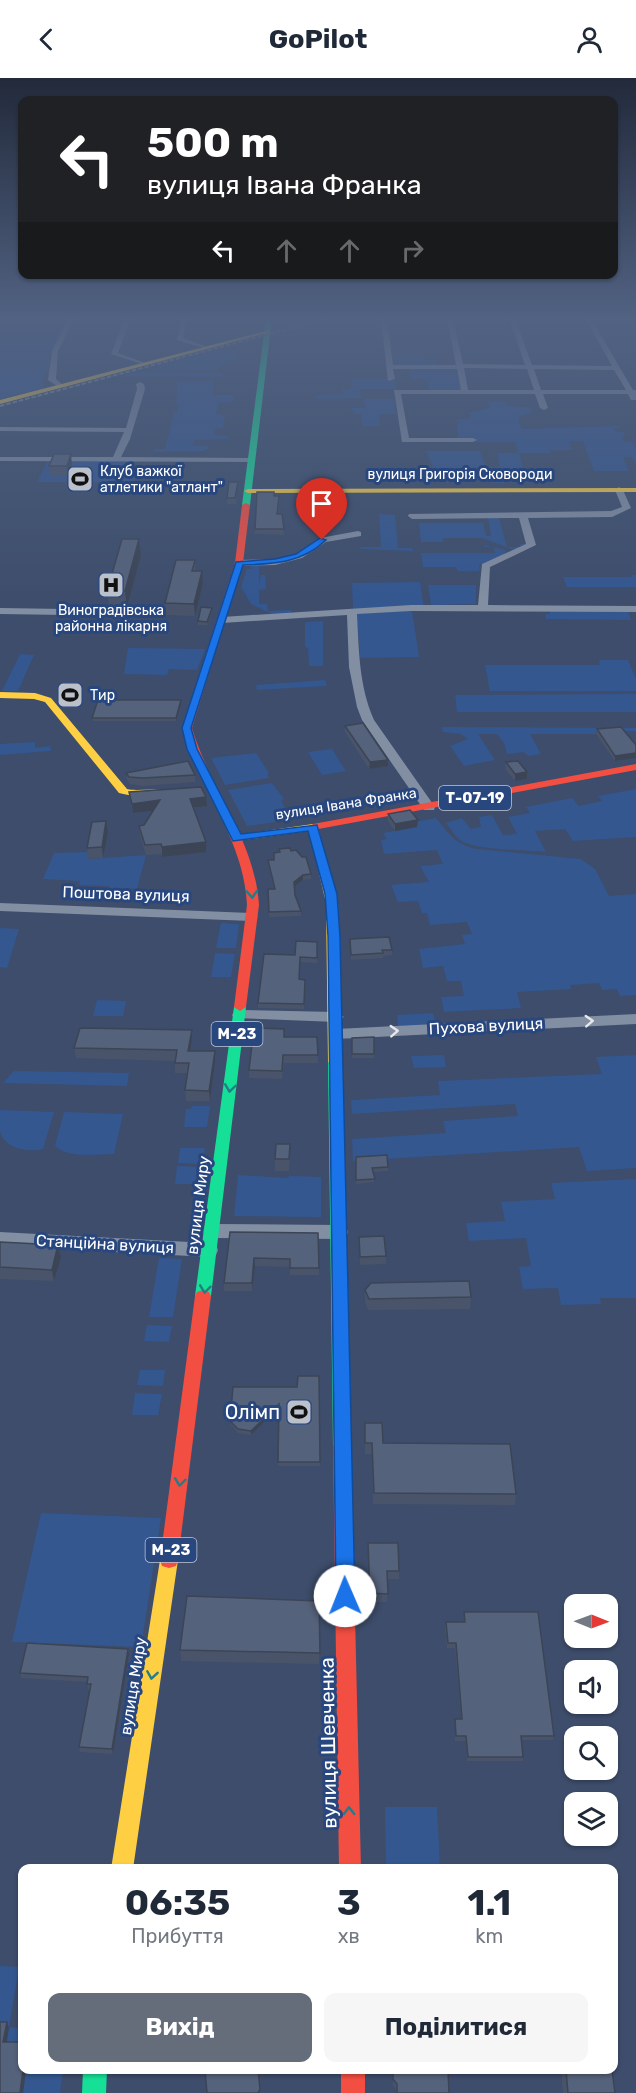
<!DOCTYPE html>
<html lang="uk">
<meta charset="utf-8">
<style>
body{margin:0;font-family:Rubik,sans-serif;background:#f6f6f7;color:#1f2937;height:100vh;display:flex;flex-direction:column;font-size:22px;white-space:nowrap}
*{box-sizing:border-box;margin:0}
p{font-size:20px;color:#747a83}
.icon{flex:none;width:33px;height:33px;fill:none;stroke:currentColor;stroke-width:2;stroke-linecap:round;stroke-linejoin:round}
.map{position:relative;flex:1;overflow:hidden}
.drawer{position:absolute;left:18px;top:1786px;width:600px;height:210px;display:flex;flex-direction:column;background:#fff;border-radius:12px;box-shadow:0 2px 4px #0004}
.drawer>*{flex:none}
.guide{position:absolute;left:18px;top:18px;width:600px;height:183px;border-radius:12px;box-shadow:0 2px 4px #0004;background:#202124;color:#fff;overflow:hidden}
.needle{width:39px;rotate:91deg}
.buttons{position:absolute;left:564px;top:1516px;display:grid;gap:12px}
.buttons a{display:grid;place-items:center;width:54px;height:54px;border-radius:12px;background:#fff;box-shadow:0 2px 4px #0004;font-size:30px}
.pin{position:absolute;display:grid;place-items:center;width:51px;height:51px;color:#fff;margin:-62px -26px;border-radius:50% 50% 50% 0;rotate:-45deg;box-shadow:0 0 6px #0007}
.pin .icon{rotate:45deg}
.me{position:absolute;width:66px;margin:-33px;rotate:359deg;stroke-linejoin:round;filter:drop-shadow(0 0 4px #0008)}
.turn{display:flex;align-items:center;gap:21px;height:126px;padding:0 30px;font-size:27px}
.turn .icon{width:78px;height:78px;stroke-width:2.5}
.turn b{display:block;font-size:42px;line-height:51px}
.lanes{display:flex;align-items:center;height:57px;padding:0 30px;background:#0003;justify-content:center;gap:30px;direction:ltr}
.lanes .off{opacity:.35}
.eta{display:flex;justify-content:space-evenly;align-items:center;height:102px;text-align:center}
.eta b{font-size:36px;font-weight:700;line-height:42px}
.primary-button{display:flex;gap:12px;margin-top:auto;padding:12px 30px}
.primary-button a{flex:1;height:69px;border-radius:12px;background:#656d7a;color:#fff;font-size:24px;font-weight:700;line-height:69px;text-align:center}
.primary-button a+a{background:#f6f6f7;color:#1f2937}
header{display:flex;justify-content:space-between;align-items:center;height:78px;padding:0 30px;background:#fff;font-size:27px;font-weight:700}
.map>svg:first-child{display:block}
.green{fill:#345790}
.lines{fill:none;stroke-linecap:round;stroke-linejoin:round}
.street{fill:#828ea2;fill-rule:evenodd}
.fast{fill:#16e098;fill-rule:evenodd}
.slow{fill:#ffcf43;fill-rule:evenodd}
.jam{fill:#f24e42;fill-rule:evenodd}
.rail{stroke:#838ea1;stroke-width:2;stroke-dasharray:4.5 2;stroke-linecap:butt}
.wall{fill:#49546a}
.shaded-wall{fill:#3c4556}
.building{fill:#55627b;stroke:#3c4556;stroke-width:1.5}
.oneway{stroke:#227d88}
.oneway2{stroke:#e6e8ec}
.route{fill:#1a73e8;stroke:#114b97;stroke-width:1.5}
.labels{text-anchor:middle;dominant-baseline:central;stroke-width:6;stroke-linejoin:round;paint-order:stroke}
.far-poi-label{font-size:14px;fill:#fff;stroke:#29477f;text-anchor:start}
.far-street-label{font-size:14px;fill:#fff;stroke:#29477f}
.shield{fill:#29477f;stroke:#bfc8d9;stroke-width:1.5}
.shield-label{font-size:15px;font-weight:bold;fill:#fff}
.street-label{font-size:16px;fill:#fff;stroke:#29477f}
.near-poi-label{font-size:20px;fill:#fff;stroke:#29477f;text-anchor:end}
.near-street-label{font-size:20px;fill:#fff;stroke:#29477f}
</style>
<header><svg class="icon" aria-label="back" viewBox="0 0 24 24"><path d="M15 5l-7 7 7 7"/></svg>GoPilot<svg class="icon" aria-label="person" viewBox="0 0 24 24"><circle cx="12" cy="8" r="4"/><path d="M4 21q1-7 8-7t8 7"/></svg></header>
<div class="map">
<svg width="636" height="2015" viewBox="0 0 636 2015">
<rect width="100%" height="100%" fill="#3d4d6b"/>
<path class="green" d="M0,240H68L52,274H46V278H50L49,292L44,293L43,310L0,321Z
M595,242H628L636,255H602Z
M219,271L239,272L235,284L220,287L218,292H145Z
M394,277H424L425,282H437L438,288H395Z
M410,290L456,291L462,313H429L427,301H411Z
M136,294L223,295L222,299L121,298Z
M351,301H395L396,311H359L362,320L316,321V317L343,316L342,311H351Z
M177,303H214L213,317H234L233,324H219L216,335L225,338L223,350H215L214,357L228,358V361L194,362L193,368H209L208,371L203,373L154,374V371H165L174,334H177L179,327H176Z
M363,321H394L396,336H379L380,348H362L361,336H354L351,330H366Z
M505,323L507,328L534,330L528,334L532,331L531,335L519,338V346L523,351L620,348L621,350H614L616,354H623L625,358L622,359L624,364H632L636,371V387L632,379H623L629,393H594L583,363H569L572,372H551L547,367L551,375H519L525,397H503L505,405H493L486,389L434,391L426,373H480L486,389H500L497,375H518L515,364H476L475,361H458L457,341H468L471,337L467,335L490,330L488,324Z
M47,384H125L124,390H138L134,404H37Z
M379,436L395,437L398,470H412L413,473L361,471L360,469H381Z
M488,440H499L507,469H521L520,466H528L514,472L482,460H443V464H421L419,445H483L486,458H491Z
M484,467L505,472L506,477L479,487L480,493H458L456,489H423L421,475H495L493,469H484Z
M249,488H259V507L261,497H265L266,511L259,512V526H267L268,533L291,532V536L274,537L251,526L241,509L247,491H253Z
M631,497H636V509H567L563,499H632Z
M420,504L424,529L353,532L352,505Z
M428,507H476V526L431,527Z
M412,532L419,579L360,580L357,534Z
M549,532L628,533L631,542L546,541L545,536H550Z
M323,543V588H309L308,570L305,569V544Z
M128,570L205,571L197,592L169,591L167,597L124,596Z
M20,576L34,577L18,613H2Z
M599,582H628L636,601V613H490L485,587H600Z
M325,602L327,608L257,612L256,607Z
M636,616V634H457L455,617Z
M442,649L636,650V653H596V656H530L541,676L528,678L524,674L507,676L504,665L497,656H478L495,682L464,688L450,668L468,661L461,656L443,654Z
M35,664V670L50,668L51,673L0,677V666Z
M332,671L346,693L322,697L308,674Z
M256,675L269,695L267,696L269,700L225,707L211,680Z
M272,705L284,721L281,722L286,732L309,729L315,738L324,737L247,748L228,712Z
M636,711V759L573,763L565,751L535,753L546,774C528,772 475,772 461,763C455,758 450,750 446,745L462,740L471,751L481,749L479,739L492,737L503,757L517,756L508,739L530,735L526,729L572,720L579,728L602,723L598,718Z
M436,740C449,756 456,767 477,771L581,781L595,791L609,818L636,816V917L620,918L617,911L602,912L599,905L570,907L571,911L517,914L521,930L444,934L441,919L464,918L461,903H447L443,888L423,890L419,871L465,866L462,857L472,856L467,844L430,847L427,835H422L418,823L398,824L391,807L429,804L420,788L443,786L437,772L384,776L381,762L387,761L383,755L416,749L414,744Z
M90,774L89,781L146,777L137,811L121,810L119,816L107,815L109,808L79,807L80,803L43,801L54,775Z
M221,845L239,846L236,870H216Z
M0,850L19,851L7,890L0,889Z
M215,875L235,876L231,899H211Z
M97,922L126,923L123,938H93Z
M433,935L436,946L398,948L397,937Z
M444,977L446,989L414,990L411,978Z
M636,977V1090L587,1093L579,1069L353,1083L352,1061L446,1055L443,1043L518,1038L515,1026L352,1036L351,1022L440,1017L438,1003L602,996L596,979Z
M14,993L129,995L127,1008L3,1005Z
M192,1028H210L207,1049H184L186,1031H191Z
M0,1032L54,1034L43,1071C29,1075 3,1070 0,1053C0,1046 0,1039 0,1032Z
M64,1034L123,1036L114,1076C97,1076 69,1081 55,1068Z
M180,1070H205L202,1086L178,1085Z
M177,1088L202,1089L199,1106H175Z
M238,1097L288,1100L289,1098L321,1099V1139L234,1138Z
M636,1101V1220H600L601,1226L561,1227L558,1210L523,1211L519,1189L531,1188L526,1160L469,1163L466,1145L505,1143L501,1124L555,1121L551,1105Z
M159,1180L182,1181L173,1239H149Z
M147,1247L172,1248L169,1264L144,1263Z
M140,1292H165L163,1308L137,1307Z
M135,1315L162,1316L158,1337H132Z
M41,1435L161,1440L141,1569L12,1564Z
M385,1729H437L440,1791H386Z
M0,1888L22,1889V1896H18L9,1949L22,1950V1970L6,1969L0,1950Z
M26,1992H63L60,2015H23Z"/>
<g class="lines">
<path class="street" d="M69,240H75L58,273L56,301L64,308L60,310L48,302L52,273Z
M125,240H131L118,275L145,285V287L111,276Z
M181,240H187L183,260L207,269V271L177,262Z
M381,240H387L393,287H456L447,240H453L463,286L525,287L509,240H515L532,287L612,288L585,240H636V242H592L633,312H636V322H631L628,316H543L548,330L544,332L540,330L535,316H401L409,360H473L477,362L473,364H402L394,312H461L457,291H393L395,301L388,303ZM464,290L527,291L534,312H468ZM534,291L614,292L626,312H541Z
M140,304L144,306L145,311L130,361L121,379L251,380L255,382L251,384L0,383V379H113L124,354L0,353V349L126,350L137,311L136,306Z
M619,409L623,412L631,430L612,439L528,440L536,467L490,489L488,527L636,528V534L411,533L357,536C359,573 359,608 374,642L435,729L434,732H424L362,642L357,629L349,589L347,537L222,545L217,542L222,539L411,527H478L482,486L526,466L519,440L412,441L408,438L409,436L611,433L622,429L615,412Z
M358,453L361,454V458L326,464L302,480L275,487L239,488L234,485L239,482L275,481L296,476L320,460Z
M0,530L131,532L136,535L131,538L0,536Z
M0,825L251,835L258,839L251,843L0,833Z
M240,932L336,934L344,939L336,944L234,940L232,937L234,934Z
M636,936V946L336,961L328,956L336,951Z
M212,1146L339,1147L346,1149L348,1154L346,1159L339,1161L212,1160L205,1158L203,1153L205,1148Z
M0,1154L209,1165L216,1167L218,1172L216,1177L209,1179L0,1168Z"/>
<path class="fast" d="M266,240H272L250,427L246,429L242,427Z
M240,925L246,929L211,1218L209,1222L203,1224L197,1222L195,1218L234,929Z
M335,980L342,984L351,1368L348,1373L342,1375L336,1373L333,1368L328,984Z
M83,1992H107L106,2015H82Z"/>
<path class="slow" d="M266,253L271,254L0,326V322Z
M636,410V414L248,415L244,413L248,411Z
M0,614L35,615L51,620L127,711C139,714 158,708 167,715C156,723 133,718 119,715L45,624L34,621L0,620Z
M313,746L318,749L338,825L342,984L335,988L328,984L326,825L309,753L237,763L232,760L237,757Z
M169,1474L176,1476L178,1482L133,1791H111L160,1482L162,1476Z"/>
<path class="jam" d="M246,425L250,427L243,485L192,650C210,711 255,762 259,827L246,929L240,933L234,929L247,827C244,762 200,711 182,650L235,485L242,427Z
M636,686V692L313,752L308,749L313,746Z
M203,1212L209,1214L211,1218L178,1482L176,1488L169,1490L162,1488L160,1482L195,1218L197,1214Z
M342,1361L348,1363L351,1368L361,1791H339L333,1368L336,1363Z
M341,1992H365V2015H341Z"/>
<path class="rail" d="M0,328L329,240"/>
</g>
<path class="wall" d="M72,386L68,398H50L49,388Z
M238,404L236,426H227V420Z
M274,418L279,423L278,436H282L284,457L255,456V451Z
M139,461L141,477L127,529H109L107,513Z
M195,482V493H202L203,505L195,538L166,537L165,525Z
M212,533L207,547H198V543Z
M181,622V626L176,643H93L92,640Z
M345,648L388,682V688L369,691L345,654Z
M597,651L636,667V680L615,683L596,656Z
M506,684L527,701L515,703L505,691Z
M126,695L195,697V704L144,708L130,706L127,702Z
M129,714L207,728L194,730L206,764V774L162,779L161,776L146,777L140,758L139,748L144,747L153,733L133,735Z
M388,736L417,749L395,753L388,743Z
M106,743L108,754L103,780L88,781L87,770Z
M279,771L291,773L311,796V801L303,802L295,809V817L301,833V838L269,839L268,811H274L268,787V782H274L279,774Z
M350,861L392,872V877L383,878V880L351,882Z
M317,864V885L300,884V901L305,902L304,931L258,930V925L295,877Z
M284,951V959H317L318,985H284L282,1001L249,1000V992Z
M374,959V980H352V960Z
M192,962L191,973L215,984L210,1023H186L185,1012L188,995H175V983L76,980L74,970Z
M290,1078L289,1093H275V1081Z
M356,1079L388,1089V1093L373,1094L375,1101L374,1104L356,1106Z
M230,1154L318,1155L319,1197H290V1189L255,1188L252,1213H224V1205Z
M359,1159L386,1178V1186L360,1187Z
M0,1164L58,1167L61,1179L54,1203L0,1201Z
M365,1212L471,1219L470,1231L368,1232L365,1224Z
M319,1298L320,1388H278L279,1330L251,1357L238,1355L231,1347L230,1343Z
M365,1345L383,1365L516,1416L515,1427L373,1426L372,1376H365Z
M368,1465L399,1493V1501H387V1524H370Z
M319,1523V1586L181,1583L180,1572Z
M464,1534L554,1658L553,1662H522L523,1679V1683H467L466,1663H455V1641H461L455,1570H447L445,1549L446,1544H464Z
M128,1571L129,1576L113,1676L80,1674L79,1669L90,1611H88L87,1604L21,1600L20,1595Z
M393,1992H448L449,2015H396V2012L393,2007Z
M561,1992H612L615,2015H563Z"/>
<path class="shaded-wall" d="M71,376L72,386L68,398L67,388Z
M139,461L141,477L127,529L125,513Z
M202,493L203,505L195,538L194,526Z
M181,622V626L176,643V640Z
M636,675V680L615,683V678Z
M388,682V688L369,691L370,684Z
M527,694V701L515,703V696Z
M206,719L207,728L191,730L190,721Z
M160,722L161,732L133,735L132,726Z
M418,742L417,749L395,753V746Z
M106,743L108,754L103,780L102,769Z
M206,764V774L162,779V769Z
M303,797V802L294,809V804Z
M192,952V962L189,983L188,973Z
M215,973V984L210,1023L209,1013Z
M58,1167L61,1179L54,1203L52,1192Z
M254,1180L255,1188L252,1213V1205Z
M279,1326V1330L251,1357V1353Z
M128,1571L129,1576L113,1676L112,1671Z
M7,1944L9,1950L6,1969L3,1964Z
M23,1992H26L23,2015H20Z"/>
<path class="building" d="M54,376H71L67,388H49Z
M229,404H238L235,420H227Z
M257,414H274V418H279L277,436H282L284,451H255Z
M122,461H139L125,513H107Z
M176,482H195L192,493H202L194,526L165,525Z
M201,529L212,530L207,544L198,543Z
M98,622H181L176,640H92Z
M363,645L388,682L370,684L345,648Z
M621,649L636,667V675L615,678L597,651Z
M188,683L195,697L143,700L129,699L126,695Z
M518,683L527,694L515,696L506,684Z
M201,709L206,719L190,721L206,764L162,769L161,766L145,767L139,748L144,747L160,722L132,726L129,714Z
M410,732L418,742L395,746L388,736Z
M106,743L102,769L87,770L92,744Z
M290,770L291,773L296,772L302,779H306L311,796L303,797L294,804L295,817L301,833L269,834L268,811H275L268,782H274V775L280,774L279,771Z
M389,859L392,872H382L383,875L351,877L350,861Z
M296,863L317,864V880L300,879L299,901L305,902L304,926L258,925L264,876L295,877Z
M80,950L192,952L188,973H215L209,1013L185,1012L189,985H175L177,972L74,970Z
M254,950L284,951V959H317L318,977H283L282,993L249,992Z
M374,959V976H352V960Z
M276,1066H290L289,1081H275Z
M387,1077L388,1089L372,1090L375,1101L356,1102V1079Z
M230,1154L318,1155L319,1190H290V1181L254,1180L252,1205H224Z
M384,1158L386,1178L360,1179L359,1159Z
M0,1164L58,1167L52,1192L0,1189Z
M469,1203L471,1219L369,1221L365,1212L371,1205Z
M298,1298H319L320,1384H278L279,1326L251,1353L238,1351L230,1343L233,1309H297Z
M365,1345H382L383,1365L510,1366L516,1416L374,1415L372,1365H365Z
M368,1465H398L399,1493H387L388,1516L370,1515Z
M187,1518L319,1523L320,1575L180,1572Z
M464,1534H538L554,1658H521L523,1679H468L466,1658H456L455,1641H462L456,1565H448L446,1544H465Z
M27,1565L128,1571L112,1671L79,1669L91,1606H87L88,1599L20,1595Z
M0,1944H7L3,1964H22L23,1992L20,2015H0Z
M205,1992H258L260,2011L258,2015H207Z
M393,1992H448L449,2015H397V2006L393,2001Z
M566,1992H612L615,2015H568Z"/>
<defs><path id="oneway-chevron" d="M-2-3.5L2.5 0L-2 3.5" fill="none" stroke-width="1.6" stroke-linecap="round" stroke-linejoin="round" transform="scale(1.5)"/></defs>
<g class="oneway">
<use href="#oneway-chevron" transform="translate(252 816) rotate(87)"/>
<use href="#oneway-chevron" transform="translate(230 1010) rotate(98)"/>
<use href="#oneway-chevron" transform="translate(205 1211) rotate(97)"/>
<use href="#oneway-chevron" transform="translate(180 1404) rotate(97)"/>
<use href="#oneway-chevron" transform="translate(152 1597) rotate(99)"/>
<use href="#oneway-chevron" transform="translate(349 1733) rotate(-91)"/>
</g>
<g class="oneway2">
<use href="#oneway-chevron" transform="translate(589 943) rotate(-3)"/>
<use href="#oneway-chevron" transform="translate(394 953) rotate(-3)"/>
</g>
<linearGradient id="sky" x2="0" y2="1"><stop stop-color="#222a3b"/><stop offset="0.46" stop-color="#516282"/><stop offset="1" stop-color="#516282" stop-opacity="0"/></linearGradient>
<rect width="636" height="522" fill="url(#sky)"/>
<path class="route" d="M320,460L326,462C302,485 274,486 243,487L191,650L197,671L241,756L317,747L337,816L340,858L355,1518L352,1525L345,1527L338,1525L336,1518L328,858L325,816L308,753L233,763L187,671L182,650L236,484L275,481L296,476Z"/>
<defs>
<g id="stadium-square" transform="scale(1.35)"><rect x="-9" y="-9" width="18" height="18" rx="4" fill="#bbc1cb" stroke="#29477f"/><path d="M0-5a6.5 5 0 1 0 0 10a6.5 5 0 1 0 0-10ZM-3.5-1.8h7v3.6h-7Z" fill="#111"/></g>
<g id="hospital-square" transform="scale(1.35)"><rect x="-9" y="-9" width="18" height="18" rx="4" fill="#bbc1cb" stroke="#29477f"/><path d="M-5-5h3v3.5h4V-5h3V5h-3V1.5h-4V5h-3Z" fill="#111"/></g>
</defs>
<g fill-rule="evenodd">
<use href="#stadium-square" x="80" y="401"/>
<use href="#hospital-square" x="111" y="507"/>
<use href="#stadium-square" x="70" y="617"/>
<use href="#stadium-square" x="299" y="1334"/>
</g>
<g class="labels">
<g class="far-poi-label">
<text x="100" y="393">Клуб важкої<tspan x="100" dy="16">атлетики "атлант"</tspan></text>
<text x="111" y="532" text-anchor="middle">Виноградівська<tspan x="111" dy="16">районна лікарня</tspan></text>
<text x="90" y="617">Тир</text>
</g>
<g class="far-street-label">
<text x="460" y="396">вулиця Григорія Сковороди</text>
<text transform="translate(346 726) rotate(-9)">вулиця Івана Франка</text>
</g>
<g class="shield">
<rect x="439" y="708" width="72" height="24" rx="4.5"/>
<rect x="211.5" y="944" width="51" height="24" rx="4.5"/>
<rect x="145.5" y="1460" width="51" height="24" rx="4.5"/>
</g>
<g class="shield-label">
<text x="475" y="720">Т-07-19</text>
<text x="237" y="956">М-23</text>
<text x="171" y="1472">М-23</text>
</g>
<g class="street-label">
<text transform="translate(126 816) rotate(2)">Поштова вулиця</text>
<text transform="translate(486 948) rotate(-3)">Пухова вулиця</text>
<text transform="translate(198 1127) rotate(-83)">вулиця Миру</text>
<text transform="translate(105 1166) rotate(3)">Станційна вулиця</text>
<text transform="translate(133 1608) rotate(-81)">вулиця Миру</text>
</g>
<g class="near-poi-label">
<text x="280" y="1334">Олімп</text>
</g>
<g class="near-street-label">
<text transform="translate(328 1665) rotate(-91)">вулиця Шевченка</text>
</g>
</g>
</svg>
<div class="buttons">
<a><svg class="needle" viewBox="-14 -14 28 28"><path d="M0-13l5 13h-10z" fill="#e53935"/><path d="M0 13l5-13h-10z" fill="#747a83"/></svg></a>
<a><svg class="icon" aria-label="sound" viewBox="0 0 24 24"><path d="M4 9h4l5-4v14l-5-4H4zM17 9q2 3 0 6"/></svg></a>
<a><svg class="icon" aria-label="search" viewBox="0 0 24 24"><circle cx="10" cy="10" r="6"/><path d="M15 15l6 6"/></svg></a>
<a><svg class="icon" aria-label="layers" viewBox="0 0 24 24"><path d="M12 4l9 5-9 5-9-5zM3 14l9 5 9-5"/></svg></a>
</div>
<div class="pin" style="left:322px;top:462px;background:#d93025"><svg class="icon" aria-label="arrive" viewBox="0 0 24 24"><path d="M6 21V4h12l-3 4 3 4H6"/></svg></div>
<svg class="me" style="left:345px;top:1518px" viewBox="-20 -20 40 40"><circle r="19" fill="#fff"/><path d="M0-13L10 11 0 6-10 11z" fill="#1a73e8"/></svg>
<div class="guide">
<div class="turn"><svg class="icon" aria-label="left" viewBox="0 0 24 24"><path d="M17 20v-9H6M10 6l-5 5 5 5"/></svg><div><b>500 m</b>вулиця Івана Франка</div></div>
<div class="lanes"><svg class="icon" aria-label="left" viewBox="0 0 24 24"><path d="M17 20v-9H6M10 6l-5 5 5 5"/></svg><svg class="icon off" aria-label="ahead" viewBox="0 0 24 24"><path d="M12 20V5M6 11l6-6 6 6"/></svg><svg class="icon off" aria-label="ahead" viewBox="0 0 24 24"><path d="M12 20V5M6 11l6-6 6 6"/></svg><svg class="icon off" aria-label="right" viewBox="0 0 24 24"><path d="M7 20v-9h11M14 6l5 5-5 5"/></svg></div>
</div>
<section class="drawer">
<div class="eta">
<div><b>06:35</b><p>Прибуття</p></div>
<div><b>3</b><p>хв</p></div>
<div><b>1.1</b><p>km</p></div>
</div>
<div class="primary-button"><a>Вихід</a><a>Поділитися</a></div>
</section>
</div>
